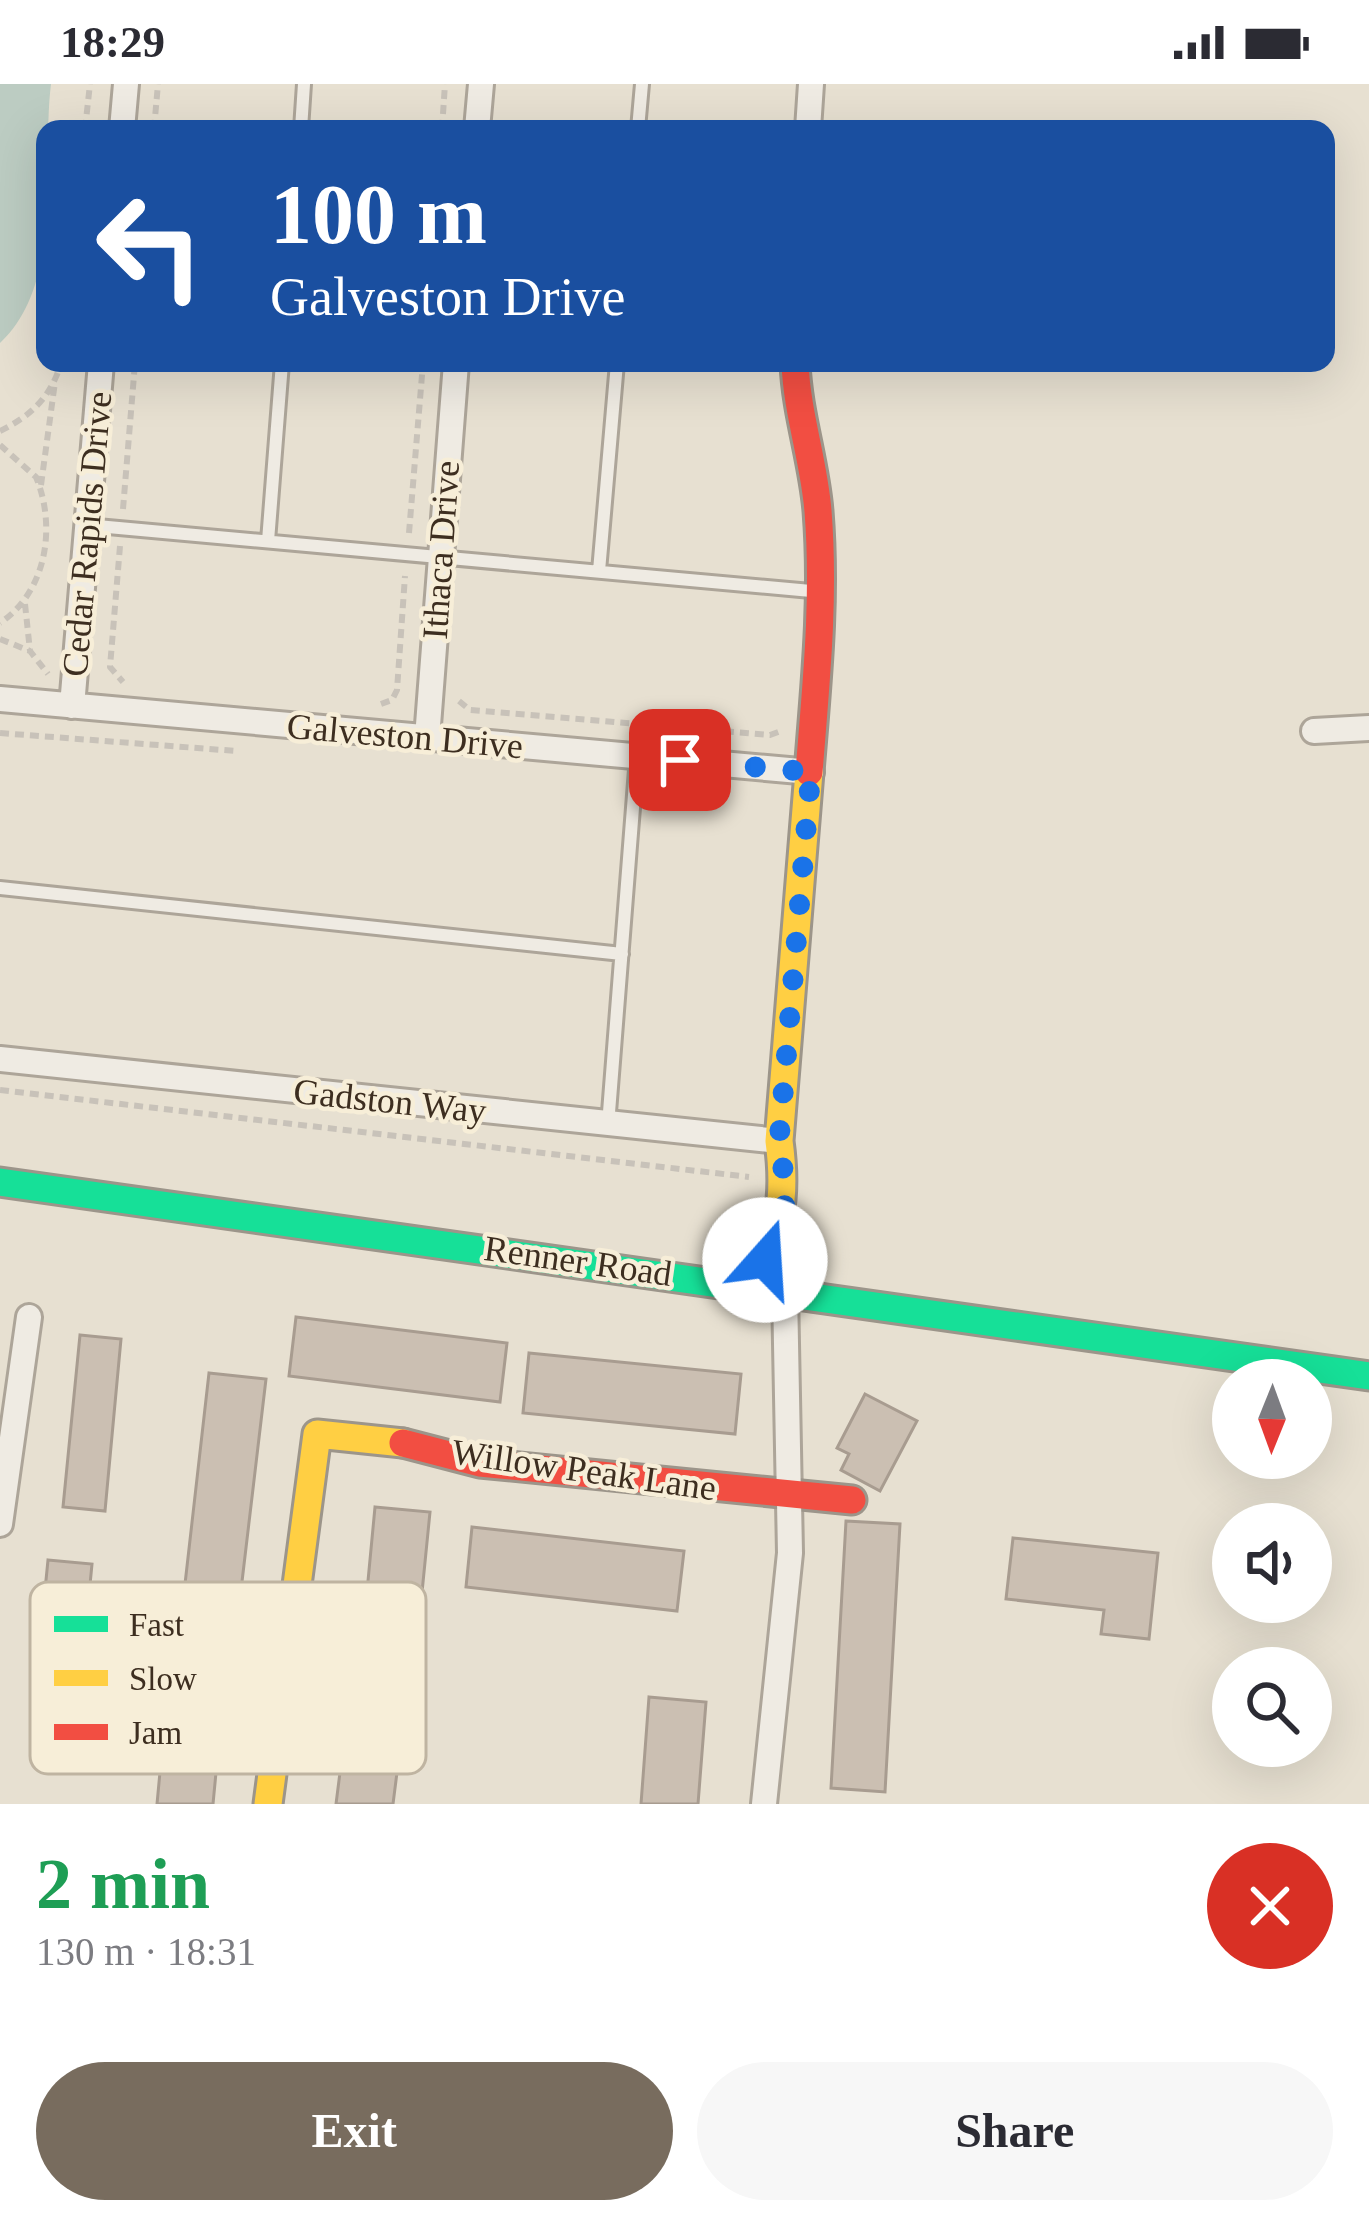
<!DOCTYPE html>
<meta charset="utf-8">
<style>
body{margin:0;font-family:"Times New Roman",serif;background:#f7f7f7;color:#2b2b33;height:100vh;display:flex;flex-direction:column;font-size:45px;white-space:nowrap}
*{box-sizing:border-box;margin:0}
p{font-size:39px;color:#7c7c81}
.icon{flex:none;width:66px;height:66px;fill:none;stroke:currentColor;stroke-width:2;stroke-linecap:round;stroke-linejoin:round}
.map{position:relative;height:1720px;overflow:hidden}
.drawer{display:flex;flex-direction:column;background:#fff;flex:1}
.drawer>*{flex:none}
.top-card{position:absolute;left:36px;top:36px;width:1299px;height:252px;border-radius:24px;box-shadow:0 12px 48px #0002;background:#1a4fa0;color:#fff;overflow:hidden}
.needle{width:78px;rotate:181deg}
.fabs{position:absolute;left:1212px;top:1275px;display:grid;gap:24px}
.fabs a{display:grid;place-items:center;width:120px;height:120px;border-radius:50%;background:#fff;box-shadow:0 12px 48px #0002;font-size:60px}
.pin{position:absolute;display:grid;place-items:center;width:102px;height:102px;color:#fff;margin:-51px;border-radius:24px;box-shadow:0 6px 18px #0006}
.me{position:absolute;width:132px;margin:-66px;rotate:19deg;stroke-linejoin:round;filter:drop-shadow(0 0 9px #0008)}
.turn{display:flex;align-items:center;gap:42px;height:252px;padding:0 36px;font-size:54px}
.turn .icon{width:156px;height:156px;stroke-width:2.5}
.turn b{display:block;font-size:84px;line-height:102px}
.round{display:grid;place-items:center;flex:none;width:126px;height:126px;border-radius:63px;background:#f7f7f7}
.overview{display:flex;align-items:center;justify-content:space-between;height:204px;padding:0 36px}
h1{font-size:72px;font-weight:800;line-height:90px;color:#1e9e55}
.button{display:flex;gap:24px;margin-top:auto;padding:24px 36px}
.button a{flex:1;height:138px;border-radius:72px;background:#786c5e;color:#fff;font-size:48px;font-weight:800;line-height:138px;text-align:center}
.button a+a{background:#f7f7f7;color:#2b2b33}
.status{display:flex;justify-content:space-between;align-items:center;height:84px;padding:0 60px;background:#fff;direction:ltr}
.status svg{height:33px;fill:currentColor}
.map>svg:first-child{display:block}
.water{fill:#bcccc2}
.building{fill:#cbbfb2;stroke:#a89c90;stroke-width:3}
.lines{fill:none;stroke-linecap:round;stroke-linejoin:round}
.lane-casing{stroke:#ada599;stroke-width:18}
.street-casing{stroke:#ada599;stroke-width:30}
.fast-casing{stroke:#9c958a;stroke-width:33}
.slow-casing{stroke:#9c958a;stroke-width:33}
.jam-casing{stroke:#9c958a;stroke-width:33}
.path{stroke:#c8c2b9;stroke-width:6;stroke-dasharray:9 6;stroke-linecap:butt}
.lane{stroke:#efebe3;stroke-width:12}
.street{stroke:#efebe3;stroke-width:24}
.fast{stroke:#16e098;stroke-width:27}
.slow{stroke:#ffcf43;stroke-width:27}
.jam{stroke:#f24e42;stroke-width:27}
.route{stroke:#1a73e8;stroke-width:21;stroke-dasharray:0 37.8}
.labels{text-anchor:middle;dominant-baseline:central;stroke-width:9;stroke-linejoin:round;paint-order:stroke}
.street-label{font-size:36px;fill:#3d2e20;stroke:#f7eed8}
.key{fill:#f7eed8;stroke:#bfb4a1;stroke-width:3}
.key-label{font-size:33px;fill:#3d2e20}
</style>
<div class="status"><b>18:29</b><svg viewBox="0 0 49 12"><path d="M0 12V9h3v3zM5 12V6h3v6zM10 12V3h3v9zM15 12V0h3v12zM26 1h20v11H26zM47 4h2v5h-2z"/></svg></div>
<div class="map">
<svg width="1369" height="1720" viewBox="0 0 1369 1720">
<rect width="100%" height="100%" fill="#e7e0d1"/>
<path class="water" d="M0,0H51C41,79 65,198 0,259Z"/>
<path class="building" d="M296,1233L507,1259L500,1318L289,1292Z
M80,1251L121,1255L105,1427L63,1423Z
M529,1269L741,1290L735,1350L523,1329Z
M209,1289L266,1295L241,1506L185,1500Z
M865,1310L917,1337L880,1407L841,1386L849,1370L837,1364Z
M375,1423L430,1428L409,1639L355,1634Z
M846,1437L900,1440L885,1708L831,1704Z
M472,1443L684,1467L677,1527L466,1503Z
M1013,1454L1158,1469L1149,1555L1101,1550L1104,1526L1006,1515Z
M48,1476L92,1480L75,1655L42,1651L43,1638L32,1637Z
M176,1516L232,1521L213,1720H157Z
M649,1613L706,1618L698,1720H641Z
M345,1649L401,1657L393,1720H336Z"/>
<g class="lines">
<g class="lane-casing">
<path id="lane" d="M301,45L304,0
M638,45L642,0
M86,441L822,508
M268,457L282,279
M599,487L617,279
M0,804L622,870
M608,1041L637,673"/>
</g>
<g class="street-casing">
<path id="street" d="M122,45L126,0
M477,45L481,0
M808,45L811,0
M0,615L811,688
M72,622L101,279
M1314,647L1369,644
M427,654L456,279
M0,975L779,1057
M782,1151L815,1213
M0,1440L29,1233
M764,1720L790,1469L785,1207"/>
</g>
<g class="fast-casing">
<path id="fast" d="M0,1098L1369,1292"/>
</g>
<g class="slow-casing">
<path id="slow" d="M747,1201C780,1152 787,1116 779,1057L809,688
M268,1720L317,1350L403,1359"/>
</g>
<g class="jam-casing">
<path id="jam" d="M795,279C797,330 814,377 818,427C825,515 816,600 809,688
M403,1359L480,1379L852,1416"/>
</g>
<path class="path" d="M85,45L90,0
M154,45L158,0
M442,45L445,0
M0,347C31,332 51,313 61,279
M0,361L36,393C57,444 46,508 0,539
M41,401L55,298
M123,425L135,279
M409,449L423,279
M120,462L110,583L123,598
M25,520L30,567L48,590
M0,555L30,567
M459,617L470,626L770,651L781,647
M381,620L392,616L397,606L405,492
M0,649L236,667
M0,1006L749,1093"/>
<use href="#lane" class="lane"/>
<use href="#street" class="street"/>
<use href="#fast" class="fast"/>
<use href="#slow" class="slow"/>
<use href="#jam" class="jam"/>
</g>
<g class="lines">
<path class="route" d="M680,676L811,688L779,1057C786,1103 792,1137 765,1176"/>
</g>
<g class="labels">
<g class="street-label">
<text transform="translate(87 450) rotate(-85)">Cedar Rapids Drive</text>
<text transform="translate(441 466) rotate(-86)">Ithaca Drive</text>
<text transform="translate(405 652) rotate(5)">Galveston Drive</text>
<text transform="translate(390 1017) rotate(6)">Gadston Way</text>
<text transform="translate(578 1177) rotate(8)">Renner Road</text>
<text transform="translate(584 1386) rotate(8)">Willow Peak Lane</text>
</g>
</g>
<rect x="30" y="1498" width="396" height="192" rx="18" class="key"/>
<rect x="54" y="1532" width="54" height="16" fill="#16e098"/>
<rect x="54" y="1586" width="54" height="16" fill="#ffcf43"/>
<rect x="54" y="1640" width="54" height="16" fill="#f24e42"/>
<g class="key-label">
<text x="129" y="1552">Fast</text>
<text x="129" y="1606">Slow</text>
<text x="129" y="1660">Jam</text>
</g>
</svg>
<div class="fabs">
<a><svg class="needle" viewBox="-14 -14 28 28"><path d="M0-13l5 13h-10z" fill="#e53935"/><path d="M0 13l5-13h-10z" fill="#7c7c81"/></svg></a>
<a><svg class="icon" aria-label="sound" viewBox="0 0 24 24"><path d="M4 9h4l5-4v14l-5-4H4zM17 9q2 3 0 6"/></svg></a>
<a><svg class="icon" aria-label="search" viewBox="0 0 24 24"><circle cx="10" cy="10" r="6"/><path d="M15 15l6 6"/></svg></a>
</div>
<div class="pin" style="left:680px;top:676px;background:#d93025"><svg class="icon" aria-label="arrive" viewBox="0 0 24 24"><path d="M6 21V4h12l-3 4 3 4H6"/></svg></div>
<svg class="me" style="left:765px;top:1176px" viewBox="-20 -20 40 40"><circle r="19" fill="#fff"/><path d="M0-13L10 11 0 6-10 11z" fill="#1a73e8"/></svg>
<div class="top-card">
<div class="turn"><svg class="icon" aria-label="left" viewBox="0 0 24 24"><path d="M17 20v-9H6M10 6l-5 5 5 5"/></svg><div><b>100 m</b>Galveston Drive</div></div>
</div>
</div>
<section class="drawer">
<div class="overview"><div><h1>2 min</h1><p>130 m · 18:31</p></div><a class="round" style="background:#d93025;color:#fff"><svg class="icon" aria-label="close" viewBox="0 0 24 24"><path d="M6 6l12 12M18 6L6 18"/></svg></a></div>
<div class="button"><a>Exit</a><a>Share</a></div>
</section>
